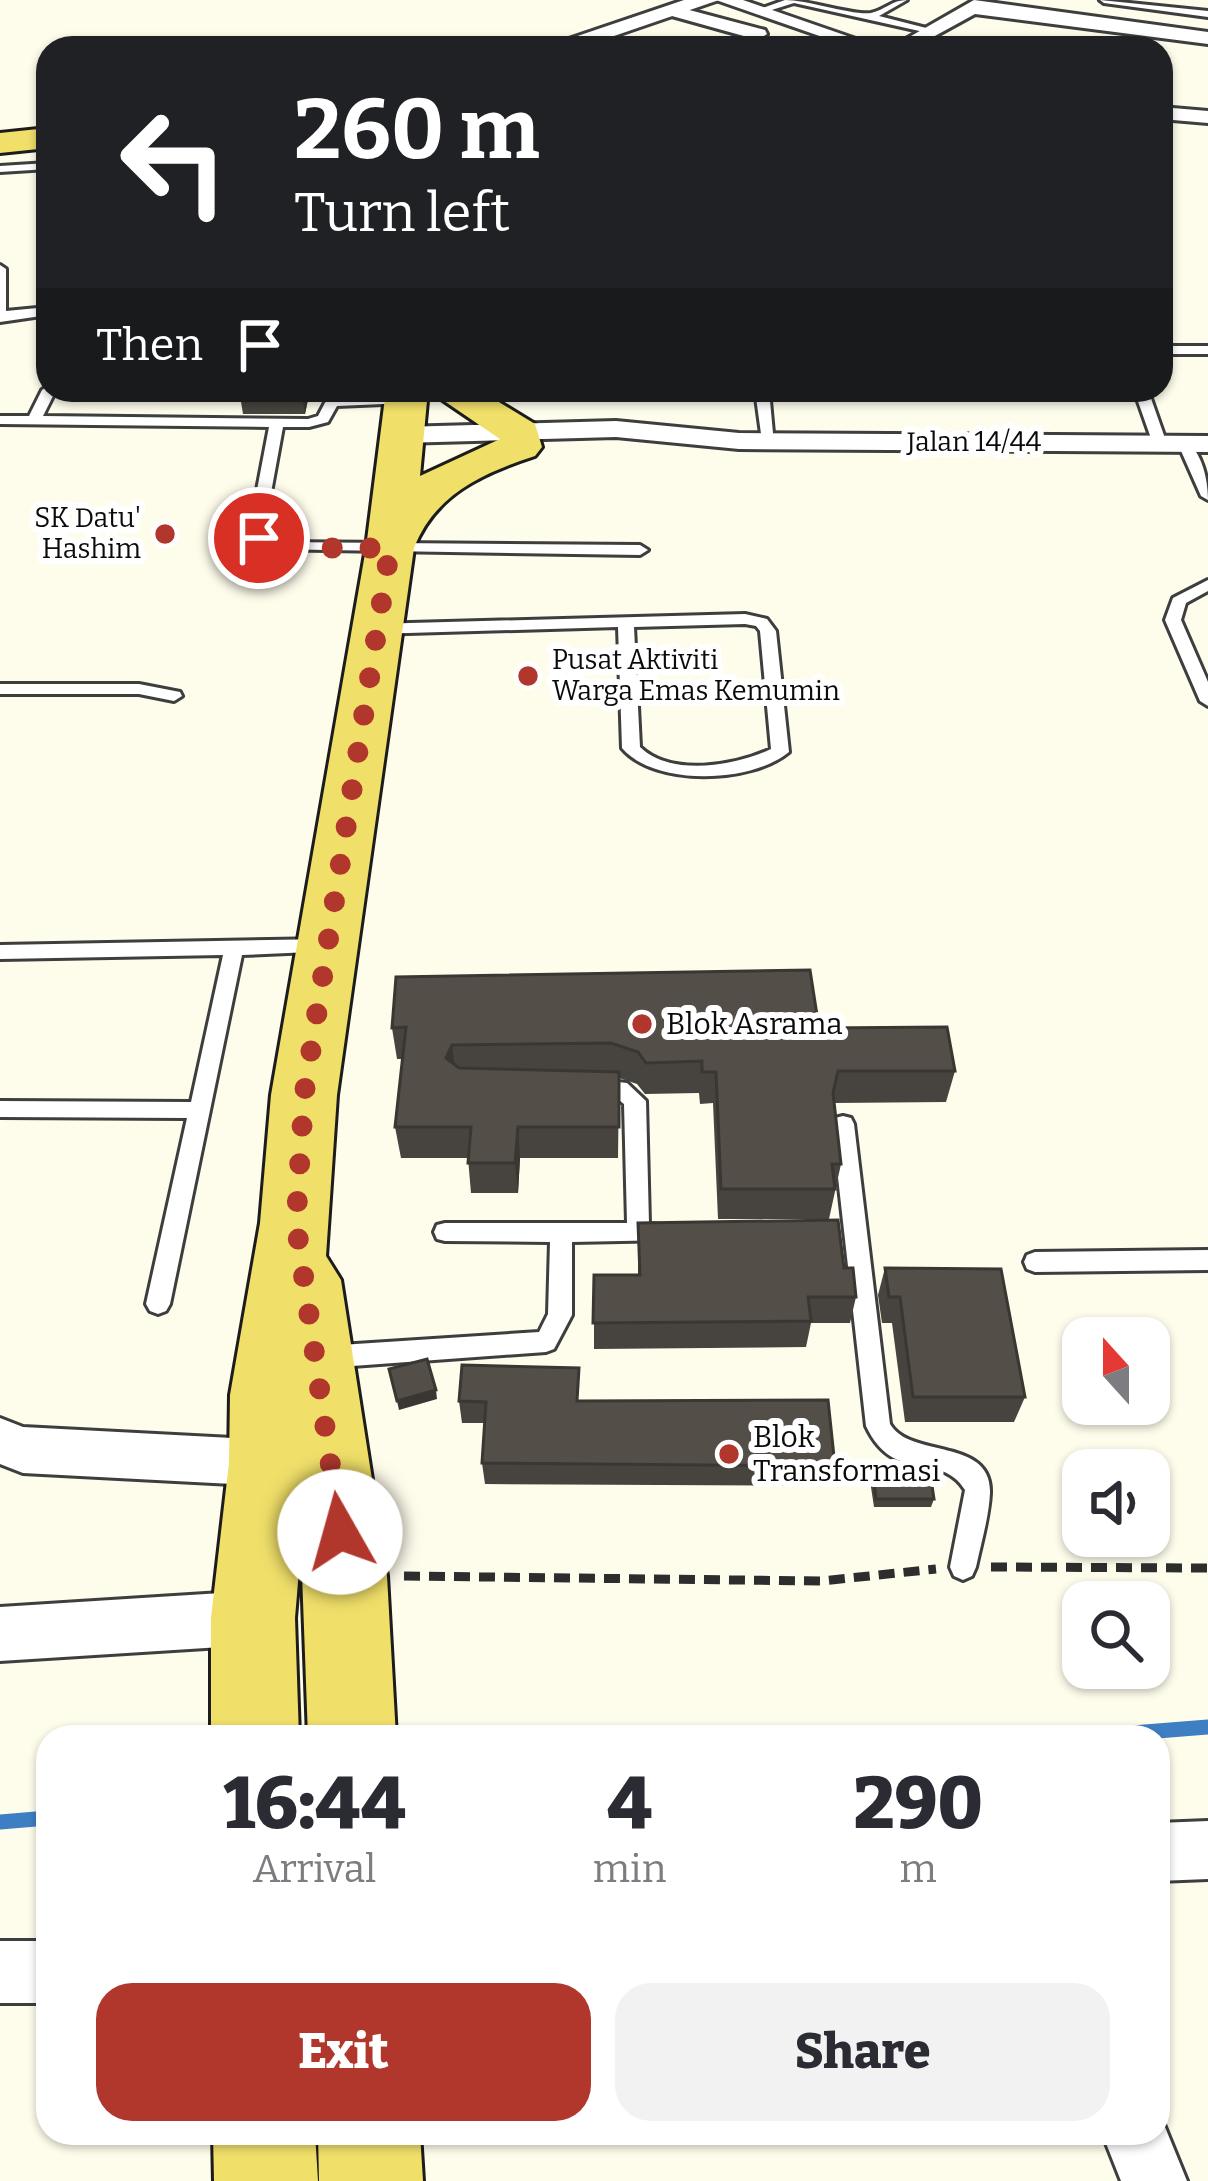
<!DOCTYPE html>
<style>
body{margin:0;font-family:Bitter,serif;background:#f2f2f3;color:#2b2b33;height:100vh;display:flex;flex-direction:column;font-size:45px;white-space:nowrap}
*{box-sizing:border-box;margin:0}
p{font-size:39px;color:#7c7c81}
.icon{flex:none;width:66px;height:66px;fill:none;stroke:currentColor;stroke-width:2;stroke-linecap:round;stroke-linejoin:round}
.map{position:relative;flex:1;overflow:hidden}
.details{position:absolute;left:36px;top:1725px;width:1134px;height:420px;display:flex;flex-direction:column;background:#fff;border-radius:36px;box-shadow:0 3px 9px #0004}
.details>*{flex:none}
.guide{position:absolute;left:36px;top:36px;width:1137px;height:366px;border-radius:36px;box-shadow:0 3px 9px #0004;background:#202124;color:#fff;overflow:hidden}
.needle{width:78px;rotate:339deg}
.fabs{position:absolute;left:1062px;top:1317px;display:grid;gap:24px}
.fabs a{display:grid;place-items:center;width:108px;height:108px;border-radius:24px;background:#fff;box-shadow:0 3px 9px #0004;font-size:60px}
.pin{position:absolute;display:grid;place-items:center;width:102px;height:102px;color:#fff;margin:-51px;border:6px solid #fff;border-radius:50%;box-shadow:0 3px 12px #0007}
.me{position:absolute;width:132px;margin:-66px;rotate:353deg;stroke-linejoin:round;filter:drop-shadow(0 0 9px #0008)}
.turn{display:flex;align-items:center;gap:42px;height:252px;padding:0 60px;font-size:54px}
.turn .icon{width:156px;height:156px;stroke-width:2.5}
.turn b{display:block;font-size:84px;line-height:102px}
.then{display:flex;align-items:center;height:114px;padding:0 60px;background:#0003;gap:24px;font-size:45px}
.eta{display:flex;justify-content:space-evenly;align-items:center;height:204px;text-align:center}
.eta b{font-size:72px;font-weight:800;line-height:84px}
.cta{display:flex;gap:24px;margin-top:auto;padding:24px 60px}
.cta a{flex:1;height:138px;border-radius:36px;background:#b1372d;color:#fff;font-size:48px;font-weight:800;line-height:138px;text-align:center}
.cta a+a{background:#f2f2f3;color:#2b2b33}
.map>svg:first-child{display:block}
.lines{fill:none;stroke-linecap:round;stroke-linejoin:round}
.stream{stroke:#3e7fc4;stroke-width:15}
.service-casing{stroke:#3e3e3e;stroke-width:6}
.minor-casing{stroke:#3e3e3e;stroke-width:6}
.tertiary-casing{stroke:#3e3e3e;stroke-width:6}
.primary-casing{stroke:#1c1c1c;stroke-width:6}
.path{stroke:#2d2d2d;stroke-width:9;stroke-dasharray:16 9;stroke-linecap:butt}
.service{fill:#fff;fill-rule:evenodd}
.minor{fill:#fff;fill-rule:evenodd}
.tertiary{fill:#fff;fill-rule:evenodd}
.primary{fill:#f0df69;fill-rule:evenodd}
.wall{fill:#47433e}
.shaded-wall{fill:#3a3732}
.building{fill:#534e48;stroke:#3a3732;stroke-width:3}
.route{stroke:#b1372d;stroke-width:21;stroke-dasharray:0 37.8}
.poi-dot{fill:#b1372d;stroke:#fff;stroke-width:4.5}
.labels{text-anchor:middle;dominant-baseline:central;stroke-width:12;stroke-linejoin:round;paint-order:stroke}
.far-street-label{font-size:27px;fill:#0b0b0b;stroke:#fff}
.far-poi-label{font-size:27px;fill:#0b0b0b;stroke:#fff;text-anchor:end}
.poi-label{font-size:30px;fill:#0b0b0b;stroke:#fff;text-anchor:start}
</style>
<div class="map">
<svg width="1208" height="2181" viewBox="0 0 1208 2181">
<rect width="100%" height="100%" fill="#fefceb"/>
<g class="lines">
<path class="stream" d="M1082,1737L1208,1727
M0,1822L48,1818"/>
<g class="service-casing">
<path id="service" d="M785,0C808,0 855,16 871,13C885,10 892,0 907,0L879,16L938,31L933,34L794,3L759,14L754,11Z
M1100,0L1208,11V17L1104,3Z
M800,43L803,48H789Z
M48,163V169L0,172V166Z
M0,265L6,269V311L48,307V315L0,322Z
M1161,346H1208V354H1161Z
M48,386V390H56L43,416L308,419L318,416L327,399L332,398L411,396L413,399L406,403L337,406L328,422L309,427H283L264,531L275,542L640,545L648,550L640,555L266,549L249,532L269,427L0,424V416H29L42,390Z
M755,390H769L774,444L762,441Z
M1134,390H1148L1167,444L1165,447L1153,444Z
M1185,440C1202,452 1208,479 1208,500L1201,496L1178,444Z
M1208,580V591L1186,603L1181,620L1208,682V706L1200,701L1165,620L1173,598Z
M745,614L767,619L776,631L789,752C752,783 655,787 622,748L618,627L374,634L366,629L374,624ZM745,624L756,626L760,631L771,749C735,766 671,777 640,747L634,627Z
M0,684H139L180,692L182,696L174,701L139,694H0Z
M326,939L333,941L336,946L333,951L242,955L170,1304L166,1311L158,1314L150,1311L146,1304L187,1118L0,1117V1101L191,1102L223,955L0,959V945Z
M592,1079L627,1083L646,1101L649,1224L671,1226L674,1233L671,1240L572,1242V1315L554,1349L546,1352L325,1368L317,1365L313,1357L317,1349L325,1346L539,1332L548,1314L550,1242L445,1241L437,1239L434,1232L437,1225L445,1223H627L624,1104L615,1097L585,1093L582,1087L585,1081Z
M843,1116L851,1118L854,1124L890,1424C910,1459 992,1437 990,1493C989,1517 981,1543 976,1567L972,1576L963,1580L954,1576L950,1567L965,1490C941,1450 894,1486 866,1426L832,1124L835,1118Z
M1208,1250V1270L1035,1272L1027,1269L1024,1262L1027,1255L1035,1252Z"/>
</g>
<g class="minor-casing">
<path id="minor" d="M716,0H743L882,48H854Z
M974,0L1208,32V44L975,14L913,48H890Z
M678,7L765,30L767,34L758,40L672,16V8Z
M1161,107L1208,111V123L1161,119Z
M616,421L739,433L1208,436V452L739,449L616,437L401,443L387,435L401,427Z
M0,1418L23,1427L268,1440L286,1446L293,1463L286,1480L268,1486L23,1473L0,1464Z
M253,1591L272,1599L280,1618L272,1637L253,1645L0,1661V1607Z
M1208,1821V1879L1158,1881V1823Z
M0,1941H48V2003H0Z
M1158,2110L1187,2181H1121L1102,2133H1158Z"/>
</g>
<g class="tertiary-casing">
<path id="tertiary" d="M684,0H719L579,48H542Z"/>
</g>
<g class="primary-casing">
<path id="primary" d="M48,128V148L0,153V133Z
M386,390H428L420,476L500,439L428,390H479L535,424L542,447L535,456C483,473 435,494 414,548L337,1095L326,1256L341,1280L387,1576L396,1737H308L301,1546L295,1618L299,1737H211V1618L229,1463L230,1395L260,1223L271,1095L366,548Z
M213,2133H315L318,2181H214Z
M318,2133H420L423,2181H319Z"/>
</g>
<path class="path" d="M991,1567L1208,1568
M404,1576L821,1581L936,1569"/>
<use href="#service" class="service"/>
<use href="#minor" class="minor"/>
<use href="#tertiary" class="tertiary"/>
<use href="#primary" class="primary"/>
</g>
<path class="wall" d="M239,390H310L305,414H243Z
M392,1028H819L955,1071L946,1102L834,1103L841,1164L829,1219H718L713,1103L700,1104L699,1093L645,1094L637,1084L619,1078L618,1158H520L518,1193H471L468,1158H401L395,1127L403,1059H397Z
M638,1223L844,1268L856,1297L850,1323H811L806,1347L594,1349V1275H638Z
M885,1268L1025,1397L1014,1422H905L892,1323H882L878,1295Z
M459,1401H579L835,1466L830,1486L485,1484L482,1463L484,1423H462Z
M872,1466L934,1499L931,1507H874L869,1474Z"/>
<path class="shaded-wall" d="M301,390H310L305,414Z
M452,1045L456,1077L446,1058Z
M518,1127L520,1158L518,1193L515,1163Z
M436,1390L437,1399L399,1410L397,1401Z"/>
<path class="building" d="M810,970L819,1028L947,1027L955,1071H838L833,1093L841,1164H832L835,1189H721L716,1072H702V1061L646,1063L638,1052L611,1043L452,1045L446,1058L459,1068L619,1072V1127H518L515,1163H468L471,1127H395L406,1027L392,1028L396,977Z
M838,1220L844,1268H853L856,1297H808L811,1321L593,1323L594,1275H640L638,1223Z
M885,1268L1001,1269L1025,1397H913L900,1297H889Z
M427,1359L436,1390L397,1401L389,1369Z
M462,1365L579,1368L577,1401L828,1400L835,1466L482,1463L486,1402L459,1401Z
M872,1466H929L934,1499H876Z"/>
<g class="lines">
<path class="route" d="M259,538L279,548H390L304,1095L296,1223L340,1532"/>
</g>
<g class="poi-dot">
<circle cx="165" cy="534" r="12"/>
<circle cx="528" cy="676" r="12"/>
<circle cx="642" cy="1024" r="12"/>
<circle cx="729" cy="1454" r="12"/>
</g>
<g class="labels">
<g class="far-street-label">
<text x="974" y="442">Jalan 14/44</text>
</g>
<g class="far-poi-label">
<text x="141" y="518">SK Datu'<tspan x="141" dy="31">Hashim</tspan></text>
<text x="552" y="660" text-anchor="start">Pusat Aktiviti<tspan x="552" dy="31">Warga Emas Kemumin</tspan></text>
</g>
<g class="poi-label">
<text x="666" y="1024">Blok Asrama</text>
<text x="753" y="1437">Blok<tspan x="753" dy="34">Transformasi</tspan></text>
</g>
</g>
</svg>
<div class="fabs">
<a><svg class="needle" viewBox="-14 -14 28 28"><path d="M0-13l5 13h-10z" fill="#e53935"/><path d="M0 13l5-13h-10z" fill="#7c7c81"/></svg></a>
<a><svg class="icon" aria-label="sound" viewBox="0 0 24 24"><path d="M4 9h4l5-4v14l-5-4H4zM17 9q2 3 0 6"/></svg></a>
<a><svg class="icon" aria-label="search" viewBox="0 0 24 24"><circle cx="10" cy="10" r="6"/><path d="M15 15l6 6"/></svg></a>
</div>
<div class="pin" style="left:259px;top:538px;background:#d93025"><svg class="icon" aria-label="arrive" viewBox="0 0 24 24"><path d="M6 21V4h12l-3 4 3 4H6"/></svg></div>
<svg class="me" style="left:340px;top:1532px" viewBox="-20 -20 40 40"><circle r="19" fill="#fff"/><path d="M0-13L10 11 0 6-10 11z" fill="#b1372d"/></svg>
<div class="guide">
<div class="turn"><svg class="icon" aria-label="left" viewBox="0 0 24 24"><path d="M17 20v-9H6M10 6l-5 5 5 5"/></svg><div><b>260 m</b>Turn left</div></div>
<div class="then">Then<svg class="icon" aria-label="arrive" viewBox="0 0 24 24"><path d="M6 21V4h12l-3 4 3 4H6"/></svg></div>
</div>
<section class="details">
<div class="eta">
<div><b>16:44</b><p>Arrival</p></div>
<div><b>4</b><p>min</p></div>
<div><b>290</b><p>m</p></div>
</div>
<div class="cta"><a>Exit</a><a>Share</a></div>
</section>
</div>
